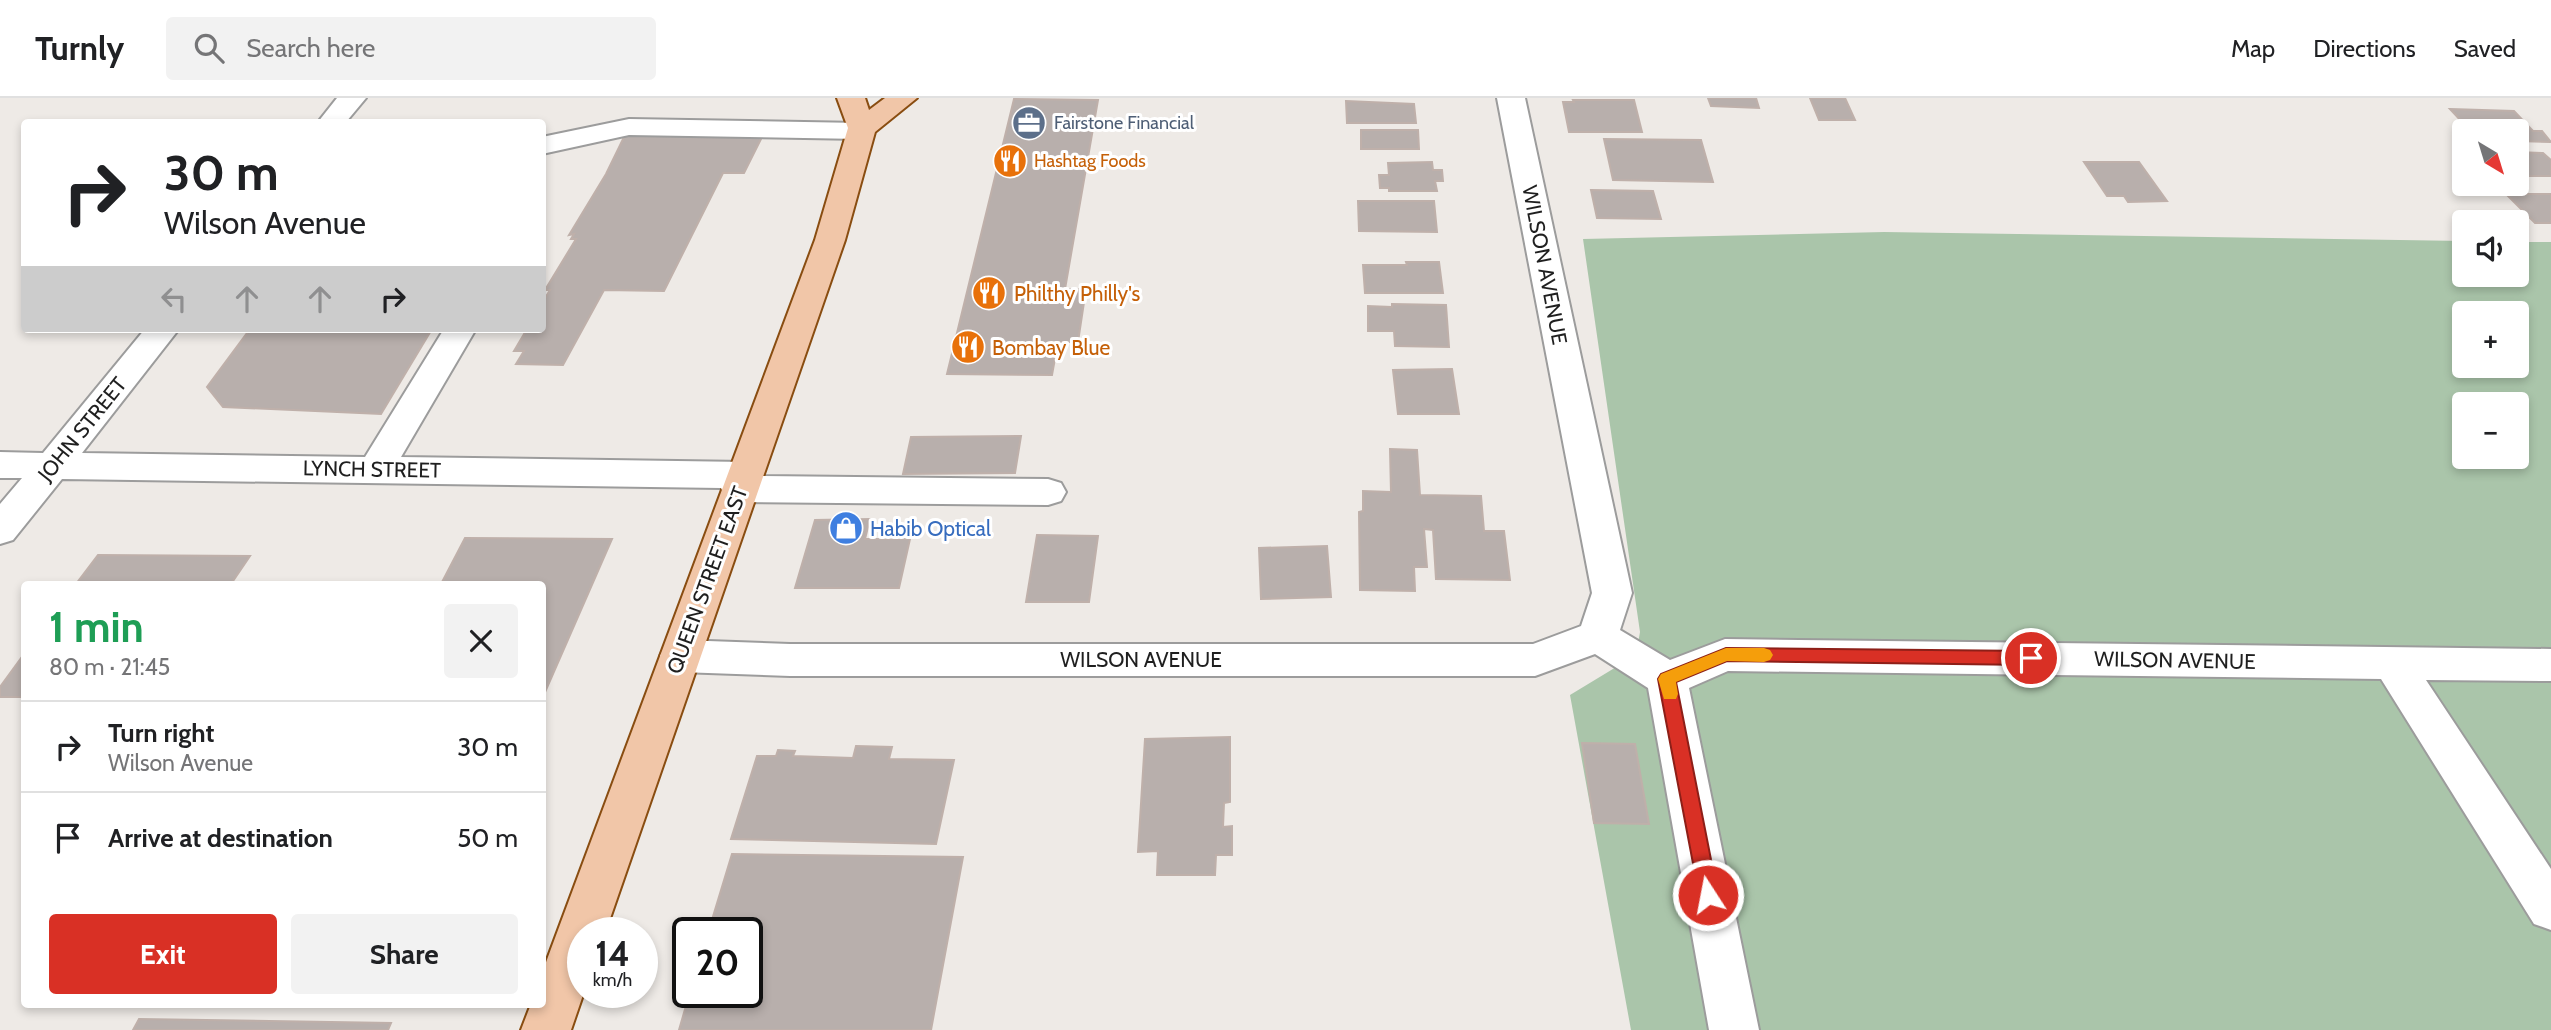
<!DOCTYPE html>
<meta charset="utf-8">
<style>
body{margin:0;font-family:Cabin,sans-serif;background:#f2f2f2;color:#202124;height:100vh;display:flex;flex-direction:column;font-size:26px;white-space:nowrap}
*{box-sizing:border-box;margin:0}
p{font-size:23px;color:#757577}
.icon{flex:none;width:38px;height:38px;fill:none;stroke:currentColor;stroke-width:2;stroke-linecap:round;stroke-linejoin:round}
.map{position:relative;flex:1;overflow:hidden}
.drawer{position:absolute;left:21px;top:483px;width:525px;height:427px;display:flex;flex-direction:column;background:#fff;border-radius:7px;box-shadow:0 4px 10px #0003}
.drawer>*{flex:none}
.hud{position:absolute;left:21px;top:21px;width:525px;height:214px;border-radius:7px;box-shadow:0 4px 10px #0003;background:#fff;color:#202124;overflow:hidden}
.needle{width:46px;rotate:142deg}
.controls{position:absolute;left:2452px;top:21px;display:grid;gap:14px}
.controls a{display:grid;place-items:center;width:77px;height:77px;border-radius:7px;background:#fff;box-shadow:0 4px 10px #0003;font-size:35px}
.speed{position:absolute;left:567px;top:819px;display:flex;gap:14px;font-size:35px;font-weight:700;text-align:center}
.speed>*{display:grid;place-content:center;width:91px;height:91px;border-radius:50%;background:#fff;box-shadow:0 4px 10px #0003;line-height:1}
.speed small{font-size:18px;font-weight:400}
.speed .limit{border:4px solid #111;border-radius:10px;background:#fff;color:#111}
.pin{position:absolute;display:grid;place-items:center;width:60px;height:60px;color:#fff;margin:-30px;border:4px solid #fff;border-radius:50%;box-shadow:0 2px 7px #0007}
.me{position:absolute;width:77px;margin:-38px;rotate:349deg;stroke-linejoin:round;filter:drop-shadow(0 0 5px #0008)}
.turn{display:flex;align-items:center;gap:24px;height:147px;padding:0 28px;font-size:32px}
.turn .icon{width:91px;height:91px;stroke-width:2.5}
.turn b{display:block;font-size:49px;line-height:60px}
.lanes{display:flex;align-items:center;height:66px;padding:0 28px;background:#0003;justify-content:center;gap:35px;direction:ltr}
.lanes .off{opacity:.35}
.round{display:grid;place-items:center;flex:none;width:74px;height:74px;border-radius:7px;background:#f2f2f2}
.overview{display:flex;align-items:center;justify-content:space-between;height:119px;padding:0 28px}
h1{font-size:42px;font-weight:800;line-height:52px;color:#1e9e55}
.action{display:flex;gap:14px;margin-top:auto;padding:14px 28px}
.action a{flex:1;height:80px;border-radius:7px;background:#d93025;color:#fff;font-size:28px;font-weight:800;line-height:80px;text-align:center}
.action a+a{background:#f2f2f2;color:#202124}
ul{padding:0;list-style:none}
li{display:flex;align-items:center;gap:21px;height:91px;padding:0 28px;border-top:2px solid #e0e0e0}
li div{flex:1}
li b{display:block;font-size:26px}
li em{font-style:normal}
header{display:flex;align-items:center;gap:42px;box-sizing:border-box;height:98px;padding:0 35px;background:#fff;border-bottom:2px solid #e0e0e0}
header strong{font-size:33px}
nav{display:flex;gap:38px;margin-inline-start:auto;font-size:24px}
.search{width:490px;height:63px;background:#f2f2f2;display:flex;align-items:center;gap:18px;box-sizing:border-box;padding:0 24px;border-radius:7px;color:#757577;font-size:26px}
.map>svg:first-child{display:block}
.cemetery{fill:#aac5aa;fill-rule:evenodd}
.building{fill:#b8afac;stroke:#bfb0aa;stroke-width:2}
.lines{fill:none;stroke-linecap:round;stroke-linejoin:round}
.minor-casing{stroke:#9c9c9c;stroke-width:4}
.major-casing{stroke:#894d11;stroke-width:4}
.minor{fill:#fff;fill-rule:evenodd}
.major{fill:#f1c6a8;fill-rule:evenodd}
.route{fill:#d93025;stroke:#8d1f18;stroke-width:2}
.slow{fill:#f59e0b}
.labels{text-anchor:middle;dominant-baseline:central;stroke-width:6;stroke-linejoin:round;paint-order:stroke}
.far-service-label{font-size:18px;fill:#4e5e75;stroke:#fff;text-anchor:start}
.far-food-label{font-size:18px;fill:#c56008;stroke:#fff;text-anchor:start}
.street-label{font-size:21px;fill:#1f1f1f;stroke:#fff}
.food-label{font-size:21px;fill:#c56008;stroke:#fff;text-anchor:start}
.shop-label{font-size:21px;fill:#366cbe;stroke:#fff;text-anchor:start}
</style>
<header>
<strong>Turnly</strong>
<div class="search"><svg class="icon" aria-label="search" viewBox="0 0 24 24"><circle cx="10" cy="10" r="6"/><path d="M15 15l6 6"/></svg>Search here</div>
<nav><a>Map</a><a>Directions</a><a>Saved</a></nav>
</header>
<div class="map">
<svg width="2551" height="932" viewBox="0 0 2551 932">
<rect width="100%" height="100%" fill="#eeeae6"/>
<path class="cemetery" d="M1884,134L2464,143V177H2516L2517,144H2551V932H1631L1570,597L1636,557L1640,534L1583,141ZM2464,215H2516V268H2464ZM2464,306H2516V359H2464Z"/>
<path class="building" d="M1708,0H1756L1759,10L1711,8Z
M1810,0H1845L1855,22H1819Z
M1014,1L1098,2L1065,191H1086L1078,244H1058L1052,277L947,276Z
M1573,2H1634L1642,34H1569L1563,4H1574Z
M1346,3L1414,6L1416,25H1347Z
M2450,11L2514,13L2533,33H2542L2551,44L2519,43L2516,33L2475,31L2471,27L2464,26Z
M1361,32H1418L1419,51H1361Z
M625,37H763L744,75H723L664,193L604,192L563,267L516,266L524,253H514L527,231H542V205L550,192H545L576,141H571L574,136L569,137L606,76Z
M1604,41L1701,42L1713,84L1613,82Z
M2516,54L2543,55L2551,62V78H2519Z
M1432,64L1433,72H1442L1443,83H1435L1437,93H1389V90H1380L1379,77H1389L1388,65Z
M2084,64H2139L2167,103L2128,104L2124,98H2107Z
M1591,92L1653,93L1661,121L1597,120Z
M2506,96H2551V125H2535Z
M1358,103H1434L1437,134L1359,133Z
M1406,164H1439L1443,195H1365L1363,167H1407Z
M1392,206L1446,207L1449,249L1395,248L1394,233H1368V208L1392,209Z
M250,231H432L381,316L223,309L207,289Z
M1452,271L1459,316H1398L1393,272Z
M1021,338L1015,375L903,376L911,339Z
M1390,351L1417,352L1420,397L1481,398L1484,433H1504L1510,482L1436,481L1433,432L1424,431L1427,469H1414L1415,493L1360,492L1359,414L1363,413V393L1391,394Z
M870,421L865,441H910L899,490H795L815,422Z
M1037,437L1098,438L1089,504H1026Z
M465,440L612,441L542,601V486H441Z
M1327,448L1331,499L1261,501L1259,450Z
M98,457L250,458L231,486H76Z
M24,556V599H0V589Z
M1230,639V704L1224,705L1223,729L1232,728V757H1216L1215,777H1157L1158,753L1138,754L1145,641Z
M1582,645L1635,646L1649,726L1594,725Z
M856,648L892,649L889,661L954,662L936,746L731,741L757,658H776L778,652L795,653L793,658L853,660Z
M732,756L963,759L931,932H679L690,894H747V835H708Z
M139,921L391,925L388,932H133Z"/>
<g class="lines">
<g class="minor-casing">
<path id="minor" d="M337,0H366L346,24H318Z
M1497,0H1525L1632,495L1620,532L1670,562L1725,541L2551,551V583L2426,582L2551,771V832L2534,826L2381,581L1728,573L1689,590L1759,932H1709L1648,590L1595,556L1535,578H790L680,574L666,569L660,558L666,547L680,542L790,546H1533L1581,528L1592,495Z
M629,21L861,25L871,27L875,33L871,39L861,41L629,37L542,56V39Z
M145,231H179L82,355L365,359L444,231H476L401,359L745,364L758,368L763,378L1048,381L1061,385L1066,394L1061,403L1048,407L739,404L726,400L721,390L62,381L13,442L0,446V406L22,380H0V354L43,355Z"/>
</g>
<g class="major-casing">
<path id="major" d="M837,0H865L869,12L885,0H917L875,34L845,142L605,835H583L584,894L571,932H521L531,906H542V875L815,142L848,30Z"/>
</g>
<use href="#minor" class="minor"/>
<use href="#major" class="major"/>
</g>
<path class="route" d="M1726,550L2031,553L2037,555L2039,560L2037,565L2031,567L1727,563L1676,584L1718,797L1715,803L1708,805L1702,803L1699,797L1658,581L1661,576Z"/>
<path class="slow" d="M1726,550H1764L1770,552L1773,557L1770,562L1764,564L1727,563L1676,584L1678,596L1676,601H1664L1658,581L1661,576Z"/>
<defs>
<g id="office-disc" transform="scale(1.75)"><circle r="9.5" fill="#5c6f8a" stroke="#fff"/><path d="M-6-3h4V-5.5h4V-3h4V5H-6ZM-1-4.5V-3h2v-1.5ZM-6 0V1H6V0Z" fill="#fff"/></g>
<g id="restaurant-disc" transform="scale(1.75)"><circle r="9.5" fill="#e8710a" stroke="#fff"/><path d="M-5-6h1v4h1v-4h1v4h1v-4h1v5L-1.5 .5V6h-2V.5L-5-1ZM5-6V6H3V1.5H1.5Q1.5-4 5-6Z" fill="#fff"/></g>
<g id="shop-disc" transform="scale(1.75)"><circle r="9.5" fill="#3f7fe0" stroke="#fff"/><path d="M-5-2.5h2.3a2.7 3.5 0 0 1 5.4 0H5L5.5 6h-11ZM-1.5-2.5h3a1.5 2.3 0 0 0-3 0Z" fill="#fff"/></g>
</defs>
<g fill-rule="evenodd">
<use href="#office-disc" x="1029" y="25"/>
<use href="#restaurant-disc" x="1010" y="63"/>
<use href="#restaurant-disc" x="989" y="195"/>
<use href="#restaurant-disc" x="968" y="249"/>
<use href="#shop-disc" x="846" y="430"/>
</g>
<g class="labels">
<g class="far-service-label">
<text x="1054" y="25">Fairstone Financial</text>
</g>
<g class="far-food-label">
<text x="1034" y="63">Hashtag Foods</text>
</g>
<g class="street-label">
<text transform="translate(1545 167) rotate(79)">WILSON AVENUE</text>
<text transform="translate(82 331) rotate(-51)">JOHN STREET</text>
<text transform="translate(372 371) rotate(1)">LYNCH STREET</text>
<text transform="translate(707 482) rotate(-70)">QUEEN STREET EAST</text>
<text x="1141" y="561">WILSON AVENUE</text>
<text transform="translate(2175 562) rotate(1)">WILSON AVENUE</text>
</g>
<g class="food-label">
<text x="1014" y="195">Philthy Philly's</text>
<text x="992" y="249">Bombay Blue</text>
</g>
<g class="shop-label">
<text x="870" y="430">Habib Optical</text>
</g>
</g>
</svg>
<div class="controls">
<a><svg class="needle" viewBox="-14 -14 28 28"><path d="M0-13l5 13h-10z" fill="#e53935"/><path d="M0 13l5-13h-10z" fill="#757577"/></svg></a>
<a><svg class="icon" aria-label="sound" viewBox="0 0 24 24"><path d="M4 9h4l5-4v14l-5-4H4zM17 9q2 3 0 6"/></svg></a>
<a>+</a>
<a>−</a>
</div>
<div class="speed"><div>14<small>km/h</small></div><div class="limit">20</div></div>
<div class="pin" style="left:2031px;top:560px;background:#d93025"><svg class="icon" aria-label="arrive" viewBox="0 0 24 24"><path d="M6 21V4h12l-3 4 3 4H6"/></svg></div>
<svg class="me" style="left:1708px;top:797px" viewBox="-20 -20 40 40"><circle r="17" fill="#d93025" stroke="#fff" stroke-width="3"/><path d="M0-11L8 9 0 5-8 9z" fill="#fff"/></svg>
<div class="hud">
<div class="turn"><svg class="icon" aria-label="right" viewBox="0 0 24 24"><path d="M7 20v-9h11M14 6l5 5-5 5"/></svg><div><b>30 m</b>Wilson Avenue</div></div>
<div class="lanes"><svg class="icon off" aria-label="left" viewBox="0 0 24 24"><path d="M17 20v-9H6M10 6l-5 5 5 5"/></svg><svg class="icon off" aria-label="ahead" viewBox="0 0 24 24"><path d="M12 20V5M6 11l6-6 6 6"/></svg><svg class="icon off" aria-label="ahead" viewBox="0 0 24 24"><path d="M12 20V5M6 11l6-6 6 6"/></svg><svg class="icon" aria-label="right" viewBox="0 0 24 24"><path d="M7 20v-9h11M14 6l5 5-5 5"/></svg></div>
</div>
<section class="drawer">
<div class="overview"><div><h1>1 min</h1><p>80 m · 21:45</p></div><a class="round"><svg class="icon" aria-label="close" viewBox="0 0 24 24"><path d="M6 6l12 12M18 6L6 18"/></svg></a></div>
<ul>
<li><svg class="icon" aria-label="right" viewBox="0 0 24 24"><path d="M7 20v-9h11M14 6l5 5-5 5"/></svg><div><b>Turn right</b><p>Wilson Avenue</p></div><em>30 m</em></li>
<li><svg class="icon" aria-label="arrive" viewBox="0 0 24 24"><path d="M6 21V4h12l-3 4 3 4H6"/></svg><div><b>Arrive at destination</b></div><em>50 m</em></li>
</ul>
<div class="action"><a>Exit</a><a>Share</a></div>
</section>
</div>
